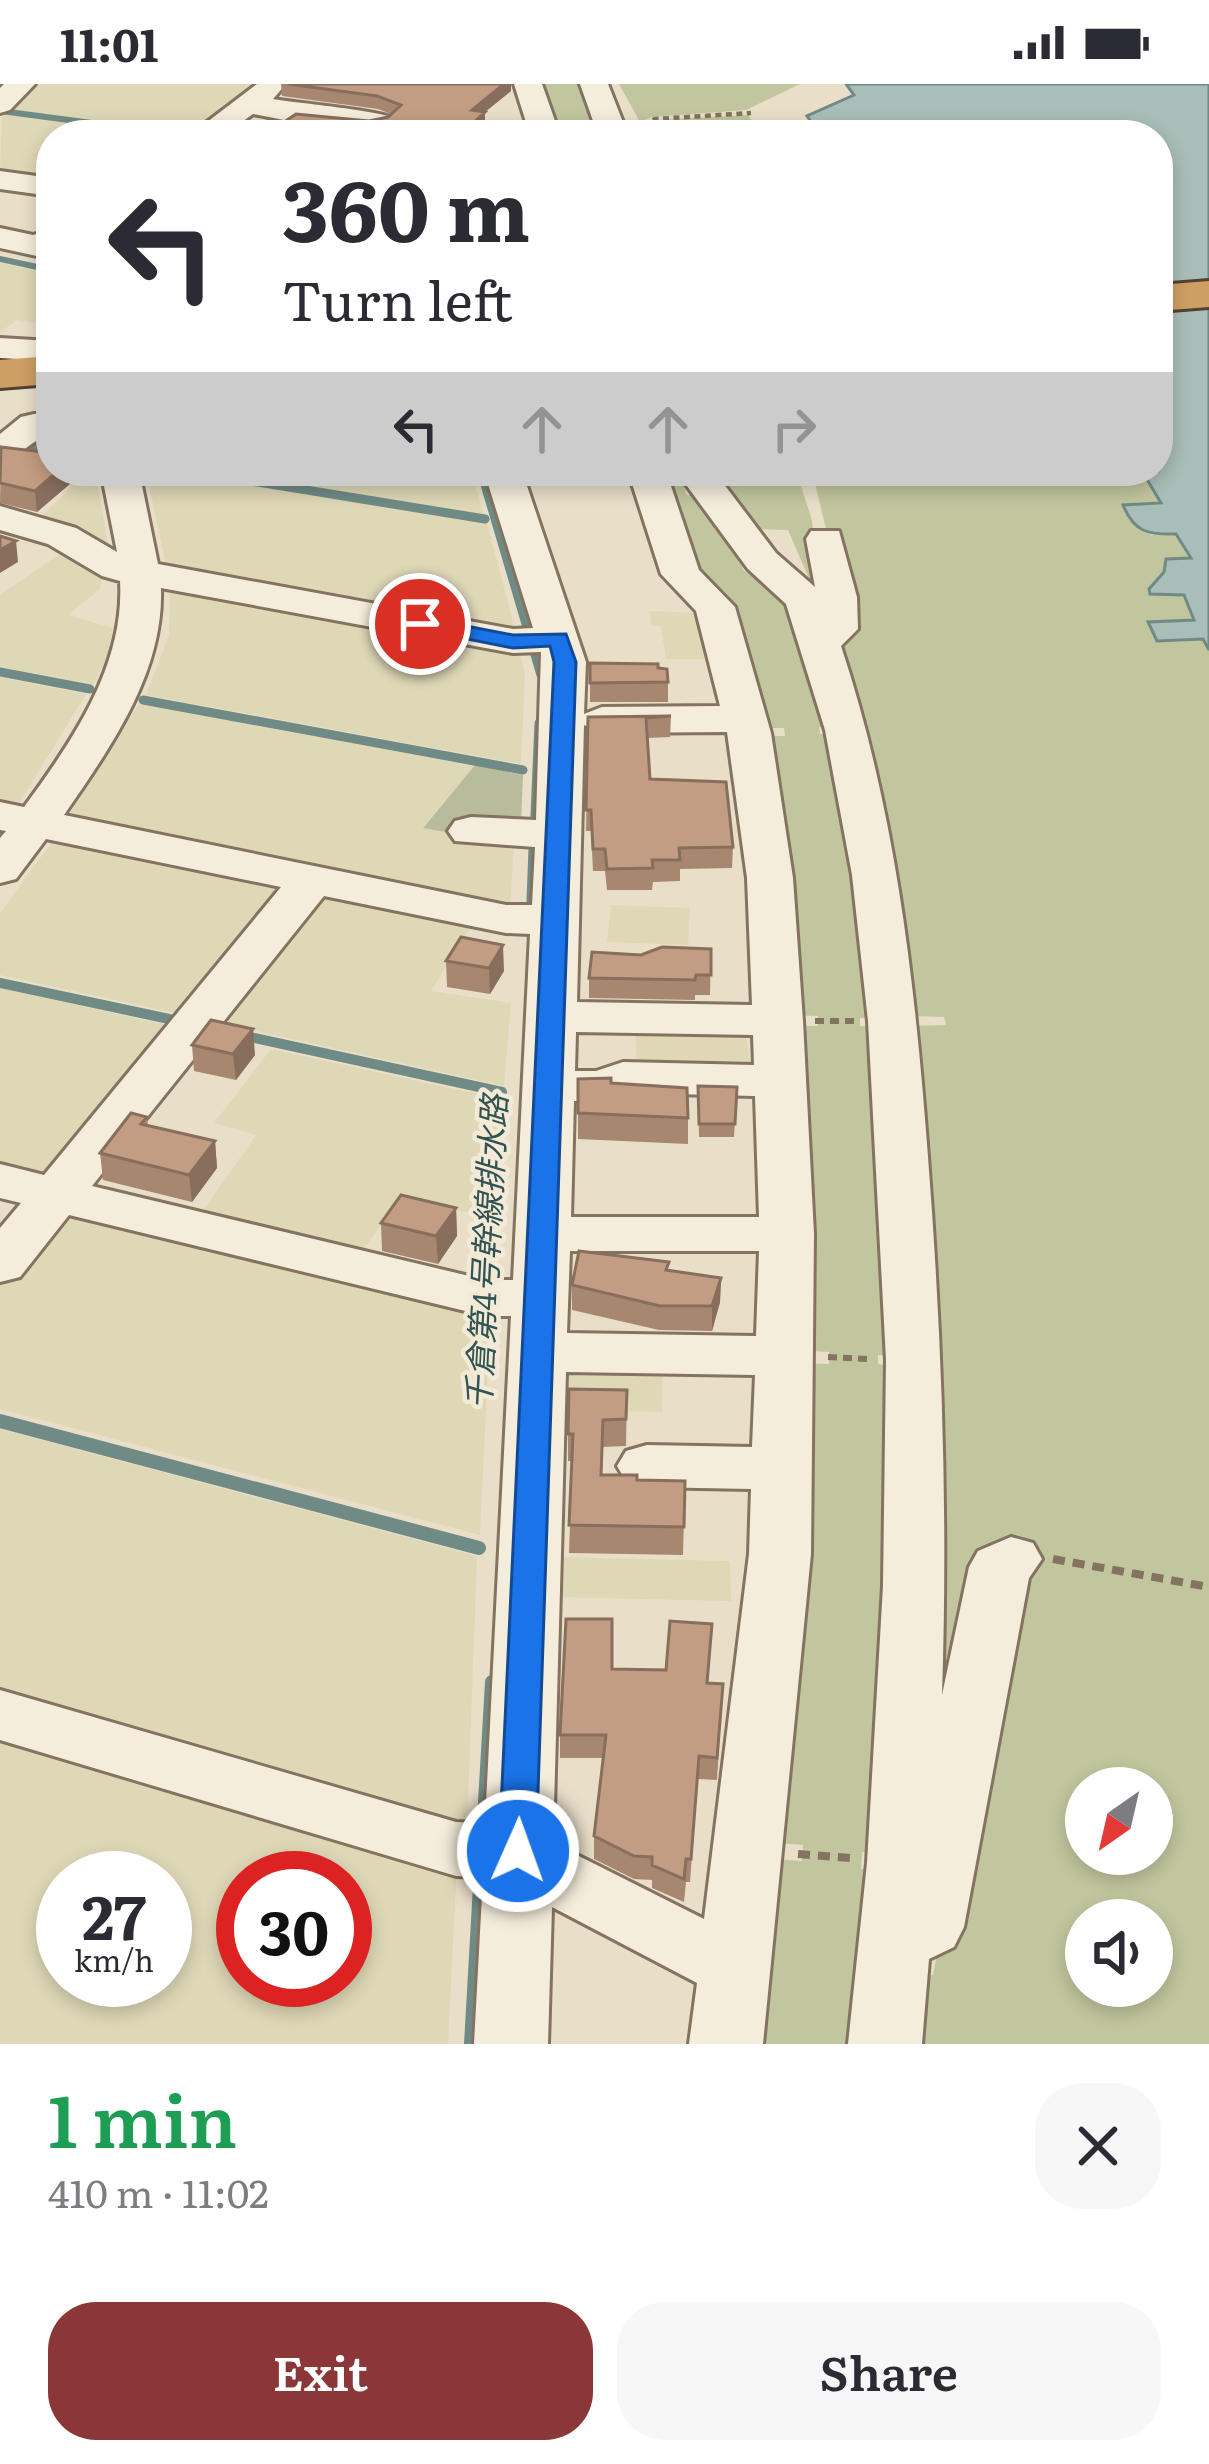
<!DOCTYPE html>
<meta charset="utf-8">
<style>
body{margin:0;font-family:Literata,"Noto Sans JP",serif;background:#f7f7f7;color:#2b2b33;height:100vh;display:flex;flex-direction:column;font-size:45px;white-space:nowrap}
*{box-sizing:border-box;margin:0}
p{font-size:39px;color:#7c7c81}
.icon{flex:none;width:66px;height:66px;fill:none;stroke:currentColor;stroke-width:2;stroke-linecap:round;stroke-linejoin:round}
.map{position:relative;height:1960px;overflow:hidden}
.details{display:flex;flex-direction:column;background:#fff;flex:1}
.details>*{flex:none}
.banner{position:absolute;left:36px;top:36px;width:1137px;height:366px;border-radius:48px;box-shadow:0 6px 18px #0003;background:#fff;color:#2b2b33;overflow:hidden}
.needle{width:78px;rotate:214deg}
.buttons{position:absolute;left:1065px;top:1683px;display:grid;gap:24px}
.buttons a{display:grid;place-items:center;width:108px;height:108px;border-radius:50%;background:#fff;box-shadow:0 6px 18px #0003;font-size:60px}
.speed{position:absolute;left:36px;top:1767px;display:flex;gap:24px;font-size:60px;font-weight:700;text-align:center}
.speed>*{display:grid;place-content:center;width:156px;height:156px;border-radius:50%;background:#fff;box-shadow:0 6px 18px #0003;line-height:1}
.speed small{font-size:30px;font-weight:400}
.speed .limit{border:18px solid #d22;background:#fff;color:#111}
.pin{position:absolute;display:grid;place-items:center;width:102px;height:102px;color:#fff;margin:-51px;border:6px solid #fff;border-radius:50%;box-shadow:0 3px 12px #0007}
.me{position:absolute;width:132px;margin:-66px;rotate:2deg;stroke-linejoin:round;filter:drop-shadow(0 0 9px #0008)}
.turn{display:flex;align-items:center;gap:42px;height:252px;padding:0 48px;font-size:54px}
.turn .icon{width:156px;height:156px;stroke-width:2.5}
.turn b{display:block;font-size:84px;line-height:102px}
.lanes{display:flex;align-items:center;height:114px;padding:0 48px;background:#0003;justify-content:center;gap:60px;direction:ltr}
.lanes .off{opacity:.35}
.round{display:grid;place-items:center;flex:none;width:126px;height:126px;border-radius:48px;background:#f7f7f7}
.head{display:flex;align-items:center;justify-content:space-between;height:204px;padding:0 48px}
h1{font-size:72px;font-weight:600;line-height:90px;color:#1e9e55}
.primary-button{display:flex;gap:24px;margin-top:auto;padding:24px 48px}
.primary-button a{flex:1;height:138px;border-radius:48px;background:#8b3737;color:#fff;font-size:48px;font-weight:600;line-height:138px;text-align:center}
.primary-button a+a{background:#f7f7f7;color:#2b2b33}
.status{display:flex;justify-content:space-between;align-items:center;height:84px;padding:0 60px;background:#fff;direction:ltr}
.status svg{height:33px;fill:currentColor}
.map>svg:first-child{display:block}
.farmland{fill:#ded8b7;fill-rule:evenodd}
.green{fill:#c2c69e;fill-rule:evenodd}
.cemetery{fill:#b8bc9c}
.water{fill:#a9beb8;stroke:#708b85;stroke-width:3}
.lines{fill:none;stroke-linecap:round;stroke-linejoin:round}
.stream-far3{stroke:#708b85;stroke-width:6}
.stream-far2{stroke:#708b85;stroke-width:9}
.stream-far1{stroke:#708b85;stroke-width:10}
.stream{stroke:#708b85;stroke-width:14}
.minor-casing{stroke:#837360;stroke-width:6}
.highway-casing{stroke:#524133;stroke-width:6}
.path-far2{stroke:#837360;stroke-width:4.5;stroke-dasharray:6 4.5;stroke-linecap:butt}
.path-far1{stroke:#837360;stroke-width:6;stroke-dasharray:9 6;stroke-linecap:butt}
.path{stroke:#837360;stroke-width:8;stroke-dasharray:12 8;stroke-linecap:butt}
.minor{fill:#f5eddb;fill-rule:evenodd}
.highway{fill:#ce9f64;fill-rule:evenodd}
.wall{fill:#a88771}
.shaded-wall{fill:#886e5c}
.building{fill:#c39d83;stroke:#886e5c;stroke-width:3}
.route{fill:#1a73e8;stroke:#114b97;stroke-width:3}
.labels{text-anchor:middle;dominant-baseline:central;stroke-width:9;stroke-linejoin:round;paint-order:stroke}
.water-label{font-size:33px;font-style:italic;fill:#325351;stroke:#f2ead7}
</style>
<div class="status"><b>11:01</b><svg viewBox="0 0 49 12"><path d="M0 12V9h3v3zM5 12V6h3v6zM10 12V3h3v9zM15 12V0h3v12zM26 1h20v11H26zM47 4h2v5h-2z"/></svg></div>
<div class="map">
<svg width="1209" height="1960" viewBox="0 0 1209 1960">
<rect width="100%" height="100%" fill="#e9dfc9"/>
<path class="farmland" d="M29,0H259L197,50L5,25Z
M2,29L164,51H51V99L0,92Z
M0,179L51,190V241L17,236L0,248Z
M162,387L487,439L516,549L167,486L146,388Z
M214,387H471L484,431Z
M82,393L97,397L110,472L37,436Z
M68,464L103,487L100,505L68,531L113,544L107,574L93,600L0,583V511Z
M184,503L518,563L525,589L521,680L146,611L169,551L170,506Z
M650,527L696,529L707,575H666L661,542L651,541Z
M0,593L86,610L15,726L0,723Z
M139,620L474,682L423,743L514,762L510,823L65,737Z
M57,751L295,798L188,932L0,891V829Z
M319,802L476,834L431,907L511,919L504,1002L211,937Z
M611,821L690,824L688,861L607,858Z
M0,904L180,944L52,1099L0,1087Z
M635,942L745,946L751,984L637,986Z
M271,965L505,1016L497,1134L400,1115L359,1171L198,1134L256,1051L214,1039Z
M62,1122L491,1224L480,1451L0,1325V1199Z
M559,1278L663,1279L662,1328L557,1326Z
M0,1345L477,1472L467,1749L0,1613Z
M551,1473L730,1477L731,1517L550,1513Z
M0,1647L457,1782L448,1960H0ZM63,1794H165V1896H63ZM243,1794H345V1896H243Z"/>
<path class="green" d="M532,0H583L603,50L551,51Z
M619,0H800L746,26L652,33L642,37L748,31L762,51H640V38Z
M653,387H678L687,411L701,410L729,448L744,487L794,517L832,643H819L820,650H833L875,934H860V942H876L895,1272L878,1271V1280L895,1282L880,1769L862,1768L861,1785L878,1787L861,1960H742L762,1774L802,1777L803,1761L764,1758L795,1279L829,1280V1268L796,1266L789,942H818V932L789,931L760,652H785L784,644H757L687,489Z
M714,387H796L811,433L830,534H826L788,446L750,445Z
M812,387H1142L1162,420L1151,451L1176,450L1192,475L1164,488L1149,505L1150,510L1184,511L1195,537L1150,538L1203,555L1209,566V1960H914L916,1894L933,1891L994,1572L925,1804L910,942L946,941L944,933L909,932L843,579L838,495ZM1086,1704H1152V1770H1086ZM1086,1836H1152V1902H1086Z"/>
<path class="cemetery" d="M475,681L523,691L520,761L423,744Z"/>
<path class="water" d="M846,0H1209V566L1203,555L1157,557L1148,538L1194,536L1184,511L1150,510L1149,505L1164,488L1166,475L1191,474L1176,450C1148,451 1134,448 1123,421L1161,419L1142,387H1158V51H820L807,32L854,11Z"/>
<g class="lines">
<path class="stream-far3" d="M1,27L182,51
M0,175L51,186"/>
<path class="stream-far2" d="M26,361L51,365
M189,387L485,435
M481,387L541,591
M0,588L90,605
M143,616L523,686
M534,754L539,639"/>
<path class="stream-far1" d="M531,830L534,751
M0,899L183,938
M241,951L502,1008"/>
<path class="stream" d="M0,1337L479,1464
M483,1753L492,1598
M471,1960L481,1784"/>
<g class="minor-casing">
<path id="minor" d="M4,0H35L10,26L0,29V4Z
M257,0H286L273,15C295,19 388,27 397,36C375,59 285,35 253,30L224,51H190Z
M514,0H542L560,51H530Z
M580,0H608L628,51H598Z
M0,87L51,94V112L0,105Z
M0,144L33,151L51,145V168L37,172L0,164Z
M0,254L51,257V277L0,274Z
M34,330H51V352C32,353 19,375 0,380V350L21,333Z
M101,387H139L158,480L513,545L533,544L484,387H522L586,578L584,630L602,623L720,622L696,527L661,490L628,387H666L699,486L735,523L771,649L793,794L803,937L814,1150L811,1470L763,1960H689L697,1899L552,1823L548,1960H474L483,1793L456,1792L0,1656V1606L456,1738L485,1739L511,1232H486L69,1131L20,1193L0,1198V1144L21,1119L0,1114V1080L44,1091L281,803L46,755L16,795L0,799V754L6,747L0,746V718L24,723C72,658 125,581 120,497L102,492L48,460L0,446V422L76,444L117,468ZM161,504L513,569L541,568L536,736L471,733L455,737L448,747L455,757L535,763L532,821H506L64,731C110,664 164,589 161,504ZM584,641L602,649L727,648L747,794L752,921L577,918ZM324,812L506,849L530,850L513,1196H486L92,1102ZM576,948L753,951L754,981L623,978L596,987H575ZM632,1009L755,1012L759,1133H571L574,1017H605ZM570,1167H759L756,1252L567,1249ZM566,1288L755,1291L752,1363L647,1361L626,1367L617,1382L626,1397L647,1403L751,1405L749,1470L704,1835L553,1759Z
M676,387H714L776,469L815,503L806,455L811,447H839L857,513L858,545L841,562C896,728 915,899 928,1073C942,1253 948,1431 942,1611L969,1483L978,1467L1011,1453L1033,1459L1042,1475L1029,1494L964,1843L954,1863L929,1875L922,1960H848L867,1779L883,1502L886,1276L868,937L852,791L825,646L786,520L748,485Z"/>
</g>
<g class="highway-casing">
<path id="highway" d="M1209,197V223L1158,227V201Z
M51,272V300L0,304V276Z"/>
</g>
<path class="path-far2" d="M647,51L644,40L655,35L751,29"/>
<path class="path-far1" d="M815,937H856
M828,1273L869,1275"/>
<path class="path" d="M1053,1475L1209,1503
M798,1770L851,1774"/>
<use href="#minor" class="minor"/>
<use href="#highway" class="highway"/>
</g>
<path class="wall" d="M281,0H511V7L485,28V41L369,37L388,33L391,30L378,25L282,12Z
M1,363L51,387H77L78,393L37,428L0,419Z
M554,387H616L600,396Z
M590,579L658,584L668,598V618H590Z
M671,632L670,653L647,654L650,695L733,763L732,784L680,785V797L653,798L652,806H607L605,787H593L591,747H586L588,633Z
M711,865L710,911H695V916L589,914V894L641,871Z
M446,877L504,887L490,910L447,903Z
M192,961L255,971L236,996L194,987Z
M578,995L611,999L688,1034V1060L578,1055Z
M698,1002L737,1003L734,1053H699Z
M147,1033L148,1042L215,1057L217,1084L192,1118L103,1096L100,1069Z
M456,1124L457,1152L438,1180L382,1167L381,1139Z
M669,1186L721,1194L720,1218L712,1247L659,1246L572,1226V1201Z
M627,1306L626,1362L603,1363L602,1391L637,1396L685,1397L683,1471L569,1469L572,1377H568V1350Z
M712,1540L708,1599L723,1600L717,1696L698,1695L690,1798H686L684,1818L652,1804V1796L634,1795L594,1775V1752L603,1674H560V1651L612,1585L666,1586Z"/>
<path class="shaded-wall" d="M504,0H511V7L485,28V41L474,51L465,47L472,26Z
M58,387H77L78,393L37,428L35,407Z
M600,387H616L600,396Z
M16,457L18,478L0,489V466Z
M503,861L504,887L490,910L489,884Z
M253,945L255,971L236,996L233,970Z
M215,1057L217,1084L192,1118L189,1091Z
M456,1124L457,1152L438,1180L436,1152Z
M721,1194L720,1218L712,1247V1222Z"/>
<path class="building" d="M288,0H504L472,26L485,28L465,47L491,51H265L296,30L369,37L388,33L401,21L377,12Z
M1,363L51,369V387H58L35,407L0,399Z
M0,452L16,457L0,466Z
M590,579L658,580V584L667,585L668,598L590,599Z
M671,632L646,634L650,695L726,698L733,763L679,764L680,776H652L653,784L607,785L605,765H593L591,726H586L588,633Z
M461,853L503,861L489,884L446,877Z
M662,863L711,865V891H696L695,896L589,894L592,868L641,871Z
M211,936L253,945L233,970L192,961Z
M611,994V999L687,1004L688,1034L578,1029V995Z
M698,1002L737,1003L735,1040H699Z
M131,1029L147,1033L141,1040L215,1057L189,1091L100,1069Z
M401,1111L456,1124L436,1152L381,1139Z
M579,1167L669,1178L666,1186L721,1194L712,1222H660L572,1201Z
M569,1305L627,1306L626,1335L603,1336L601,1391H637V1396L685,1397L684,1443L569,1441L573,1350H568Z
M566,1535H612V1585L666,1586L670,1537L712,1540L707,1599L723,1600L717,1674L699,1672L691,1775H686L684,1795L652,1781V1773L634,1772L594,1752L606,1651H560Z"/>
<path class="route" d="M420,533L513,551L566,550L576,578L536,1767L531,1778L518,1782L504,1778L499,1767L554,578L550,562L513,564L412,544V535Z"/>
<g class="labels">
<g class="water-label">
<text transform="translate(484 1168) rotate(-87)">千倉第4号幹線排水路</text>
</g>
</g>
</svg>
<div class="buttons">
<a><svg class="needle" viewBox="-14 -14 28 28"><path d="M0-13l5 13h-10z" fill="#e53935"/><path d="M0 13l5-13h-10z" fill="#7c7c81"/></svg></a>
<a><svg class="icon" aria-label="sound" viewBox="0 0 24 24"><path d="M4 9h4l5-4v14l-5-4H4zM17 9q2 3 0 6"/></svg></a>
</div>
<div class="speed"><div>27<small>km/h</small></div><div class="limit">30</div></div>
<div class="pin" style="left:420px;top:540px;background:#d93025"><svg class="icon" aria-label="arrive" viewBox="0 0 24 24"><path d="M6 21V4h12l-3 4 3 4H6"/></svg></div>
<svg class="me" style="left:518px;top:1767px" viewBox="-20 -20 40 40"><circle r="17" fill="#1a73e8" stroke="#fff" stroke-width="3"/><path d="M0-11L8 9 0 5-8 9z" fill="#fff"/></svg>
<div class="banner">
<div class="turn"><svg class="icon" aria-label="left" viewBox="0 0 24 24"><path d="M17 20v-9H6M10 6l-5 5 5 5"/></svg><div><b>360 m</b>Turn left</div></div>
<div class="lanes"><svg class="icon" aria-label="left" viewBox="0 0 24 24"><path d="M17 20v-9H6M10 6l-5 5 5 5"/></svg><svg class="icon off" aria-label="ahead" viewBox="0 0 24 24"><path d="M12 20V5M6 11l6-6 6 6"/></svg><svg class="icon off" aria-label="ahead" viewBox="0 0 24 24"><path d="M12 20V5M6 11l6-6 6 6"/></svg><svg class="icon off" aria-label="right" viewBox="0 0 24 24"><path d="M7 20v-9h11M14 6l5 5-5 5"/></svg></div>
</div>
</div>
<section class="details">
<div class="head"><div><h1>1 min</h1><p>410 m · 11:02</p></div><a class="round"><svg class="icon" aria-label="close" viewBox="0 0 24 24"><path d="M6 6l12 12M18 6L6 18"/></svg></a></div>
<div class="primary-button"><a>Exit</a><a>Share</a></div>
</section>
